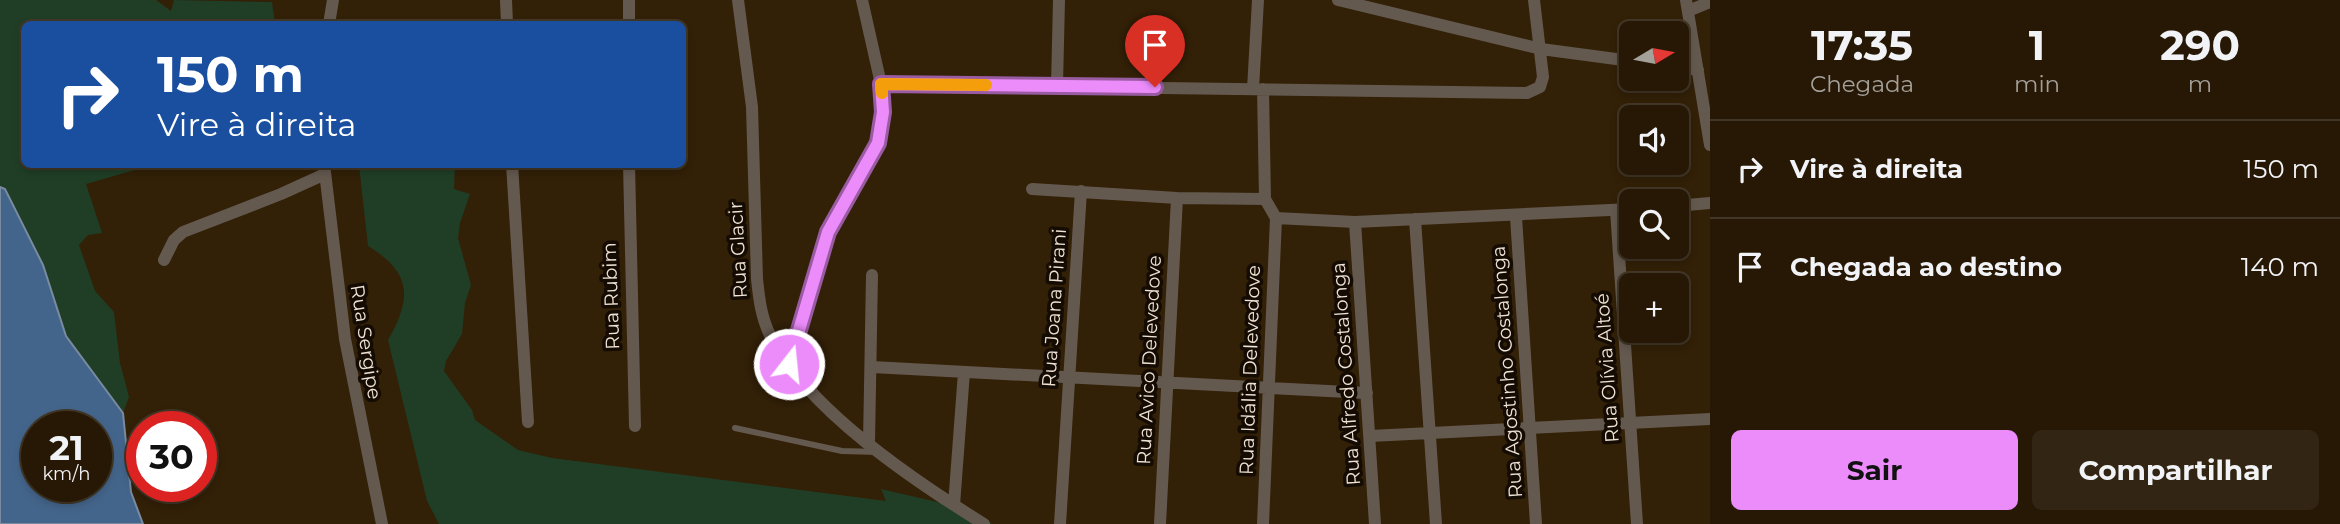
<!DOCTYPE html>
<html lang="pt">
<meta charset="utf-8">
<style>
body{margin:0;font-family:Montserrat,sans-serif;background:#322513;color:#f1f3f6;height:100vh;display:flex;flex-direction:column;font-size:26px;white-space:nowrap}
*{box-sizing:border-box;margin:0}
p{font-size:23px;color:#a4a09a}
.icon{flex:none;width:38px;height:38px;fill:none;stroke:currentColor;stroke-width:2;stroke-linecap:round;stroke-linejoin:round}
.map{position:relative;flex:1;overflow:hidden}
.sheet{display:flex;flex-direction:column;background:#261805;width:630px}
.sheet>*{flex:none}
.banner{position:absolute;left:21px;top:21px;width:665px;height:147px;border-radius:10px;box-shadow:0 4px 10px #0003,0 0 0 2px #423727;background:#1a4fa0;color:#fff;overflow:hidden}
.needle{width:46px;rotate:80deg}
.buttons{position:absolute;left:1619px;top:21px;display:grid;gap:14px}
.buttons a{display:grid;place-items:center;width:70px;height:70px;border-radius:10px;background:#261805;box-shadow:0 4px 10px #0003,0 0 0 2px #423727;font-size:35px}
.speed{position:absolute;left:21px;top:411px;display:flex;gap:14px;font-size:35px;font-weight:700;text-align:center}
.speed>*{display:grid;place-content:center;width:91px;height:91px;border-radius:50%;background:#261805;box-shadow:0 4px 10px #0003,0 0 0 2px #423727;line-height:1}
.speed small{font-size:18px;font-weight:400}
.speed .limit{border:10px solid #d22;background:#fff;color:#111}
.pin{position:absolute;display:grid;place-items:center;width:60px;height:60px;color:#fff;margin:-72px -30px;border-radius:50% 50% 50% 0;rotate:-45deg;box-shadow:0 0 7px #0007}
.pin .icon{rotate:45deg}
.me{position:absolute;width:77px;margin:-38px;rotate:16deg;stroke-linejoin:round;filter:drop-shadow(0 0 5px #0008)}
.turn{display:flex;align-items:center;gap:24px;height:147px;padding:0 21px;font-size:32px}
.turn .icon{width:91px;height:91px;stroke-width:2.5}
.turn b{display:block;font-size:49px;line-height:60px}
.eta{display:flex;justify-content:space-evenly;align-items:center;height:119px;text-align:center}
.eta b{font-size:42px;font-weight:700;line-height:49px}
.action{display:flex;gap:14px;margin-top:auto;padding:14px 21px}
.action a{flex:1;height:80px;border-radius:10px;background:#ec8cfa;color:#111;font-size:28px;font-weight:700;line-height:80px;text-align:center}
.action a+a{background:#322513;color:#f1f3f6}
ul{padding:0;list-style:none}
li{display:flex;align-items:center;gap:21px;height:98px;padding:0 21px;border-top:2px solid #423727}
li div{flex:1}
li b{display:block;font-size:26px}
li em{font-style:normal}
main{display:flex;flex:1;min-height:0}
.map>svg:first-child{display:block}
.green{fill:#203e26}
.water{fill:#44658b;stroke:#788ba1;stroke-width:2;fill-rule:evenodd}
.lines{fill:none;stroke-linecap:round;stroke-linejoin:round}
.lane{stroke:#64594f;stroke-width:6}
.street{stroke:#64594f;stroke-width:12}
.route-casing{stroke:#995ba2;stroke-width:18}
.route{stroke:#ec8cfa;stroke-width:12}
.slow{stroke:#f59e0b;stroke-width:12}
.labels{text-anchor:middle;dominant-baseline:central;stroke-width:7;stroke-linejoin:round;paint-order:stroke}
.street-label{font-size:19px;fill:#f0e3d5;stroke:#140b03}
</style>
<main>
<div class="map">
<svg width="1710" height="524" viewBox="0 0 1710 524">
<rect width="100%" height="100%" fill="#322007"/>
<path class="green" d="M0,0H156L171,11L174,0L272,2L275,24H24V164L152,165L86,184L102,233L88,235L79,245L95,291L114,312L120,363L129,397L123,413L66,336L43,265L6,189L0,187Z
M359,165H455L454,189L470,194L460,223L458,238L471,285L465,303L462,334L446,361L444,371L472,410L475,420L518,450L552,458L886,501L881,489L972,510L992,524H439L427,501L388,340C412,298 412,273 368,246Z"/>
<path class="water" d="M0,187L5,189L43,265L66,336L123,413L131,492L143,524H0ZM37,427H96V486H37Z"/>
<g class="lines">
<path class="lane" d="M735,428L842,451L877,452"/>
<path class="street" d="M506,0L507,24
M629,0V24
M738,0L752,107L757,279C759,298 761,317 770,335C806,409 916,482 984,524
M1338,0L1541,49L1631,61
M1686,0L1710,145
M1688,11L1710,2
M329,24L333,0
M1676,67L1698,70
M881,84L1527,93L1540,87L1543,77L1534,0
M1057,85L1059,0
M1253,89L1258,0
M1263,89L1265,199L1276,218L1355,222L1631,209
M324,164L345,339L382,524
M512,164L528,422
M629,164L635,426
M1032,189L1177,198L1265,199
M1676,206L1710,203
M1616,210L1637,524
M1516,217L1536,524
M1415,219L1436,524
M1355,222L1375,524
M164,260L174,240L183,232L281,194L325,174
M789,364L828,232L872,156L883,127L881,84L862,0
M872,367L1367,393
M1370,436L1710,419
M869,442L872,275
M954,505L964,372
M1060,524L1081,191
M1160,524L1177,198
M1263,524L1276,218"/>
</g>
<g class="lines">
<g class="route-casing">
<path id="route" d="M789,364L828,232L878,143L883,112L881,84L1155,87"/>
</g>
<use href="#route" class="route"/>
<path class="slow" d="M882,93L881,84L986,85"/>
</g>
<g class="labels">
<g class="street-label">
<text transform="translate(738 250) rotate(-93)">Rua Glacir</text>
<text transform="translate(611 296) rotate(-92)">Rua Rubim</text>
<text transform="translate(1054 308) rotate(-86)">Rua Joana Pirani</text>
<text transform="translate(366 342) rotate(81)">Rua Sergipe</text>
<text transform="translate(1149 360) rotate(-87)">Rua Avico Delevedove</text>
<text transform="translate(1607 368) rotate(-94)">Rua Olívia Altoé</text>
<text transform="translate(1250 370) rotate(-88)">Rua Idália Delevedove</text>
<text transform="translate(1507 372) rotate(-94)">Rua Agostinho Costalonga</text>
<text transform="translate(1346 374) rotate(-94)">Rua Alfredo Costalonga</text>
</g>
</g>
</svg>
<div class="buttons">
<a><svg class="needle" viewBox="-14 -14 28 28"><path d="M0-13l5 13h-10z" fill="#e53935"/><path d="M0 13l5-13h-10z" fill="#a4a09a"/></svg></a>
<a><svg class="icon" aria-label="sound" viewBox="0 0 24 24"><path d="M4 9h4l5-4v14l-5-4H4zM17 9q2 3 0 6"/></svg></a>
<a><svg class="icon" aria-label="search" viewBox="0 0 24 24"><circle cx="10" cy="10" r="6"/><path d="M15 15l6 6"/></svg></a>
<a>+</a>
</div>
<div class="speed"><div>21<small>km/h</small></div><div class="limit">30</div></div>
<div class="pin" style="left:1155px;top:87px;background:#d93025"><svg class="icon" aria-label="arrive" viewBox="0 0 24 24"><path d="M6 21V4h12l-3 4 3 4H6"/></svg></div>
<svg class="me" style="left:789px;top:364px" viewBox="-20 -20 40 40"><circle r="17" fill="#ec8cfa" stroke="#fff" stroke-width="3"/><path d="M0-11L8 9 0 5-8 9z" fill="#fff"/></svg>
<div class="banner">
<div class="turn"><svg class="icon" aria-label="right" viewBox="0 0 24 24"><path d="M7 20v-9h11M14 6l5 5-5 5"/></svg><div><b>150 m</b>Vire à direita</div></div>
</div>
</div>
<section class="sheet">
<div class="eta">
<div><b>17:35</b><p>Chegada</p></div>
<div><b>1</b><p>min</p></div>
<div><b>290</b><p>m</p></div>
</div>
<ul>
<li><svg class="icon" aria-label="right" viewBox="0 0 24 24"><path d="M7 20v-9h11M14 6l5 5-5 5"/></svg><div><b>Vire à direita</b></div><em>150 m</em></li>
<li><svg class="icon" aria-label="arrive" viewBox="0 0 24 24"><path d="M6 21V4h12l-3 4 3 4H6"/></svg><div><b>Chegada ao destino</b></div><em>140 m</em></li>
</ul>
<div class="action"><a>Sair</a><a>Compartilhar</a></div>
</section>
</main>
